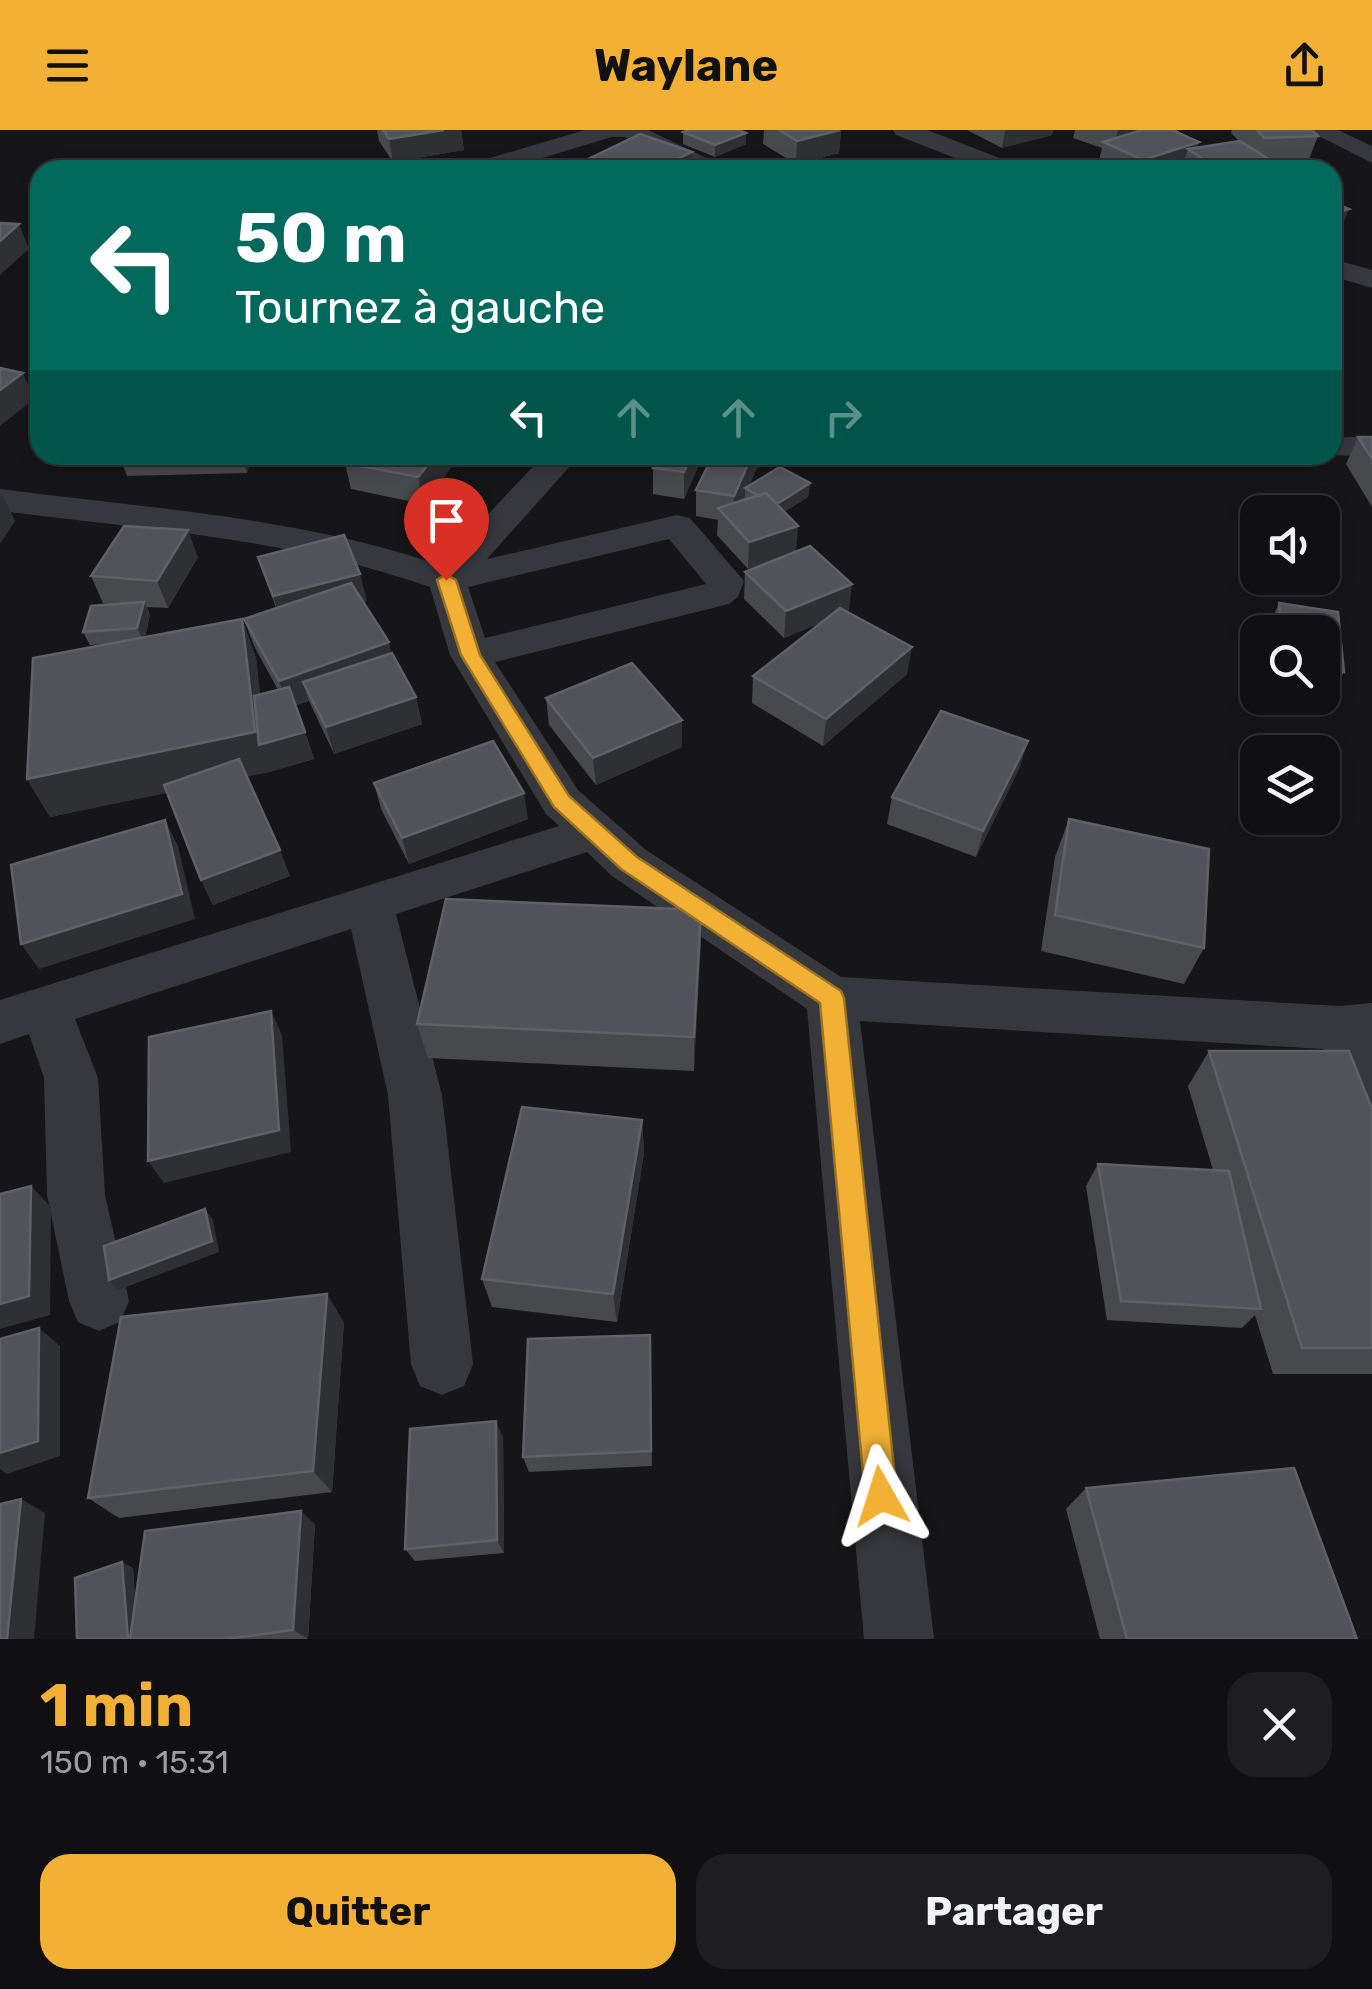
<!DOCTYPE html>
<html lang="fr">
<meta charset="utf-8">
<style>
body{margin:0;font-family:Rubik,sans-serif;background:#1e1e20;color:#f1f3f6;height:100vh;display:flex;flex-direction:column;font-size:38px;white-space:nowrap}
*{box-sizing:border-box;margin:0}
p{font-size:32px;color:#9c9d9f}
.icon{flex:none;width:55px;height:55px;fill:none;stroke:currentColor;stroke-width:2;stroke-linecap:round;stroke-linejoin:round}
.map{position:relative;height:1509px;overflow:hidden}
.drawer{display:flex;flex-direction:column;background:#101012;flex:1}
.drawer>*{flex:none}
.guide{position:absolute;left:30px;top:30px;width:1312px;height:305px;border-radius:30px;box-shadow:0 5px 15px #0003,0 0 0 2px #303032;background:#00695c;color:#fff;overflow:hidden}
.controls{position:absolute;left:1240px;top:365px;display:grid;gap:20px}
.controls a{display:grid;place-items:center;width:100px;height:100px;border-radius:20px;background:#101012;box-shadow:0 5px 15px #0003,0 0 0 2px #303032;font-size:50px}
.pin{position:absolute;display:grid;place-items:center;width:85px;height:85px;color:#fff;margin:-102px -42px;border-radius:50% 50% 50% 0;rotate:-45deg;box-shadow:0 0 10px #0007}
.pin .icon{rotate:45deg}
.me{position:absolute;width:110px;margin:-55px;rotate:354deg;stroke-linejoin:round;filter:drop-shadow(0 0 8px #0008)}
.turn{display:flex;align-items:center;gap:35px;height:210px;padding:0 40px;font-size:45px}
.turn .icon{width:130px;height:130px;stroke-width:2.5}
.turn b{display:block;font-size:70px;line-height:85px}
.lanes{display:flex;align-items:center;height:95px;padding:0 40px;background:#0003;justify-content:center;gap:50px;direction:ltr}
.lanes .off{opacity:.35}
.round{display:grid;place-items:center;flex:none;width:105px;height:105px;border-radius:30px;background:#1e1e20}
.summary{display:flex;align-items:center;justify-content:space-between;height:170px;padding:0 40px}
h1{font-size:60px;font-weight:700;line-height:75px;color:#f2b134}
.action{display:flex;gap:20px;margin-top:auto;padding:20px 40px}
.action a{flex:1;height:115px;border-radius:30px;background:#f2b134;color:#111;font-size:40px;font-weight:700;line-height:115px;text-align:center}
.action a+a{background:#1e1e20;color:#f1f3f6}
header{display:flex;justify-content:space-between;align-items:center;height:130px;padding:0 40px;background:#f2b134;color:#111;font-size:45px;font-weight:700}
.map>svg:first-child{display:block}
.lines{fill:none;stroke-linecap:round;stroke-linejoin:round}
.street{fill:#37383d;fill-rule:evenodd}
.wall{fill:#47494d}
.shaded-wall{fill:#2f3033}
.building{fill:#525359;stroke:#5f6168;stroke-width:2.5}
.route{fill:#f2b134;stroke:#9d7322;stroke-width:2.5}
</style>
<header><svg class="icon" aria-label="menu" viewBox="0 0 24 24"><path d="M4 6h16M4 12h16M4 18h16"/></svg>Waylane<svg class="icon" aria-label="share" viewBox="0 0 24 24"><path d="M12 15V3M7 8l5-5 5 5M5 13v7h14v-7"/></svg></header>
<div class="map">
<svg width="1372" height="1509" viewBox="0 0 1372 1509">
<rect width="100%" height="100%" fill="#161618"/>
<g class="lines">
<path class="street" d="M585,0H648L721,35L725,40H692L625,7H612L502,40H462L466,35Z
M893,0H927L1018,35L1022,40H986L896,5Z
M1307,0H1338L1372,16V33Z
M1332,129L1372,140V158L1332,146Z
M1372,306V326L1320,325H1332V308Z
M544,325H580L487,429L677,385L690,388L744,451L738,467L729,474L495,532L578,660L646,720L841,847L1341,876L1372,873V1003L1353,996L1323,919L860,891L934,1509H864L807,879L612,746L587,722L396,784L442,965L473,1234L464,1256L442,1265L420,1256L411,1234L388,965L351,799L75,889L98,948L105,1065L129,1171L120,1192L99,1201L78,1192L69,1171L47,1065L44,948L29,904L0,914V870L559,696L546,684L450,525L430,457C293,409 144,399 0,381V359C146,378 300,387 440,435ZM669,409L706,454L485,508L468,457Z"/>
</g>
<path class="wall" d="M377,0H461L464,20L393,32L379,11Z
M764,0H841L839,23L796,34L763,14Z
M967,0H1053L1052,5L1002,18Z
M1075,0H1177L1183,5L1199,12L1197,18L1239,11L1231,3L1232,0H1312L1318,6L1309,29L1271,30L1286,40H1182V38L1178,40H1107L1098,35L1102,18L1073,8Z
M683,2L746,14L715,27L683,14Z
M692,22V40H587L586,30Z
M1358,307H1372V377L1346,334Z
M119,325H252L247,343L127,346Z
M298,325H460V326L423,374L351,359L345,333L347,330H299Z
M703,325L684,369L653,364V338Z
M810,353L808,367L784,382L796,422L852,454L847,482L907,544L823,616L752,573L753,546L822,492L784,508L744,469L745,442L772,431L748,439L717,405L718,390L696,386V360Z
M198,427L168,478L147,477L150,485L145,507L242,489L256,528L260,565L278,560L254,516L244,489L276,478L258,427L367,471L363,472L416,567L422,594L334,624L309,571L296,575L314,629L269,642L246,646L290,746L213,775L201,750L167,662L50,687L27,649L105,514L90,515L83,502L112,474L103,473L91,446Z
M1279,473L1338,482L1344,542L1329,569L1322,568V502H1266Z
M546,568L682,590V617L596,655L549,595Z
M1020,637L976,727L887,694L892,667Z
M374,653L528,689L409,734L381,679Z
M1069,689L1204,818L1184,854L1041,821L1055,727Z
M701,780L694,941L428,928L417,894Z
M1209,921L1372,979V1244H1273L1255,1185L1242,1198L1107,1190L1086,1056L1098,1034L1213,1040L1188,956Z
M642,990L644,1023L617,1192L492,1177L482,1149Z
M344,1192L332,1362L119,1388L88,1368Z
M650,1205L652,1336L529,1342L523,1327Z
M503,1307L504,1423L415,1431L405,1419Z
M1086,1358L1357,1509H1100L1066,1379Z
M315,1394L308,1509H77L122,1432L133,1438L135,1469Z"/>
<path class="shaded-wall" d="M444,0H461L464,20L393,32L389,9Z
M841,0L839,23L796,34L797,11Z
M1005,0H1053L1052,5L1002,18Z
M1118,0H1151L1113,17Z
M746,3V14L715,27V15Z
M1199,12L1195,24L1188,19L1182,38L1178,40H1140L1143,30Z
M692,22V40H654Z
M1349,79L1339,104L1332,106V84Z
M19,94L29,119L0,145V111Z
M23,243L34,269L0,296V260Z
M241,325H252L247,343Z
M436,325H460V326L423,374L418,347Z
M692,325H703L684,369V342Z
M752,325H763L748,359L745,358V366L733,393L734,366Z
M810,353L808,367L774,388L775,375Z
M2,364L15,391L0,414V367Z
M798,396L796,423L748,439L749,412Z
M188,400L198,427L168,478L157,451Z
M360,444L367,471L282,493L273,466Z
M852,454L849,481L784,508L786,481Z
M144,472L150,485L144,512L137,498Z
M242,489L256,528L266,613L305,602L314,629L269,642L50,687L27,649Z
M389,512L395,539L303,552L309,571L288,578L279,551Z
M912,517L907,544L823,616L826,589Z
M416,567L422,594L334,624L326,597Z
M682,590V617L596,655L593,628Z
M1028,611L1020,637L976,727L983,701Z
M524,663L528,689L409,734L402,708Z
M165,690L178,716L195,789L39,839L21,814Z
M280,720L290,746L213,775L201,750Z
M701,780V816L694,941V907Z
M271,881L282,905L291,1022L164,1053L148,1031Z
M642,990L644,1023L617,1192L613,1164Z
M31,1056L51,1077L50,1185L0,1199V1174Z
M205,1079L213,1090L219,1122L118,1160L109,1150Z
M327,1164L344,1192L332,1362L313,1341Z
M39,1198L60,1216V1326L7,1344L0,1339V1323Z
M496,1291L503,1307L504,1423L497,1410Z
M21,1369L45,1383L34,1509H7Z
M301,1381L315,1394L308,1509L293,1500Z
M122,1432L133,1438L138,1509H128Z"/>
<path class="building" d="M383,0H444L389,9Z
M688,0H739L746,3L715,15L683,2Z
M779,0H840L797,11Z
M1142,0H1172L1199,12L1143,30L1103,12Z
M1257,0H1312L1318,6L1264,8Z
M640,4L692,22L654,40H615L586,30Z
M1240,11L1286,40H1219L1188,19Z
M943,35L956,40H931Z
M1332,72L1349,79L1332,84Z
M0,93L19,94L0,111Z
M0,238L23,243L0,260Z
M1358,307H1372V329Z
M352,325H436L418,347L345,333Z
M659,325H692L684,342L653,338Z
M713,325H752L734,366L696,360Z
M780,337L810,353L777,374L766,363L759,366L745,358Z
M766,363L798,396L749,412L718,378Z
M124,396L188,400L157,451L91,446Z
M344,405L360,444L273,466L258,427Z
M810,416L852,454L786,481L745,442Z
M351,453L389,512L279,551L244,489Z
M144,472L137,498L83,502L91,476Z
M1279,473L1338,482L1344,542L1322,538V502H1281Z
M840,478L912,517L826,589L753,546Z
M242,489L255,602L27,649L33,528Z
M392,523L416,567L326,597L303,552Z
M632,533L682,590L593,628L546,568Z
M289,557L305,602L259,615L254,566Z
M941,581L1028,611L983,701L892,667Z
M493,611L524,663L402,708L374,653Z
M239,629L280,720L201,750L164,655Z
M1069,689L1209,719L1204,818L1055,785Z
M165,690L182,764L21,814L11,735Z
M446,769L701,780L694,907L417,894Z
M271,881L279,1000L148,1031L149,907Z
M1209,921H1349L1372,979V1218H1302Z
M522,977L642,990L613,1164L482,1149Z
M1098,1034L1229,1041L1261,1179L1121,1171Z
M31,1056L29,1166L0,1174V1064Z
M205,1079L212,1111L109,1150L104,1116Z
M327,1164L313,1341L88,1368L121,1187Z
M39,1198L38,1311L0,1323V1209Z
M650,1205L651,1321L523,1327L528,1209Z
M496,1291L497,1410L405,1419L410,1299Z
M1294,1338L1357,1509H1127L1086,1358Z
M21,1369L7,1509H0V1374Z
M301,1381L293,1500L226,1509H130L145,1401Z
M122,1432L128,1509H77L75,1448Z"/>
<path class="route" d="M446,444L456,450L480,525L569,666L637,727L841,861L844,868L897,1366L893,1377L881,1381L870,1377L865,1366L820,873L621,739L554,677L461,525L437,450Z"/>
</svg>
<div class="controls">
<a><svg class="icon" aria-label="sound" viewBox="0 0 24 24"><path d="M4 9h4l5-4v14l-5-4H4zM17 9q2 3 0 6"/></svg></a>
<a><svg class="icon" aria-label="search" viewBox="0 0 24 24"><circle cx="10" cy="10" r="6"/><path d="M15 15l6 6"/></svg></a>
<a><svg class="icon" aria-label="layers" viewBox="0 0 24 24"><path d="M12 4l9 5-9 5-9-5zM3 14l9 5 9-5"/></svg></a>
</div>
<div class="pin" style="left:446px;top:450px;background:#d93025"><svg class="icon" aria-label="arrive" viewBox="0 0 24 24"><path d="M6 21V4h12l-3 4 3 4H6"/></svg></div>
<svg class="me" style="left:881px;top:1366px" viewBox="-20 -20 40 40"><path d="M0-17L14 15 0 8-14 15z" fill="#f2b134" stroke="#fff" stroke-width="4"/></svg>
<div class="guide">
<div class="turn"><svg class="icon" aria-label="left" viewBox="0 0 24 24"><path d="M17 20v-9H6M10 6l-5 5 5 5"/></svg><div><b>50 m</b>Tournez à gauche</div></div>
<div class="lanes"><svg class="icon" aria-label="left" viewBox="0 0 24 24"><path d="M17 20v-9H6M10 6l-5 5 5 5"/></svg><svg class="icon off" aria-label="ahead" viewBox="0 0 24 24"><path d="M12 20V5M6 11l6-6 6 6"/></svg><svg class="icon off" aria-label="ahead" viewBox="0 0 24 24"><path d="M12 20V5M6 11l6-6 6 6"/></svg><svg class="icon off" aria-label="right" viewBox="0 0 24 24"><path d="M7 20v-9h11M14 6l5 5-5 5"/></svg></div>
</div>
</div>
<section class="drawer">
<div class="summary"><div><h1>1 min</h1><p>150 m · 15:31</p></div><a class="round"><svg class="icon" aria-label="close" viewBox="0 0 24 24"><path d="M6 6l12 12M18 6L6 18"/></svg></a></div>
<div class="action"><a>Quitter</a><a>Partager</a></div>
</section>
